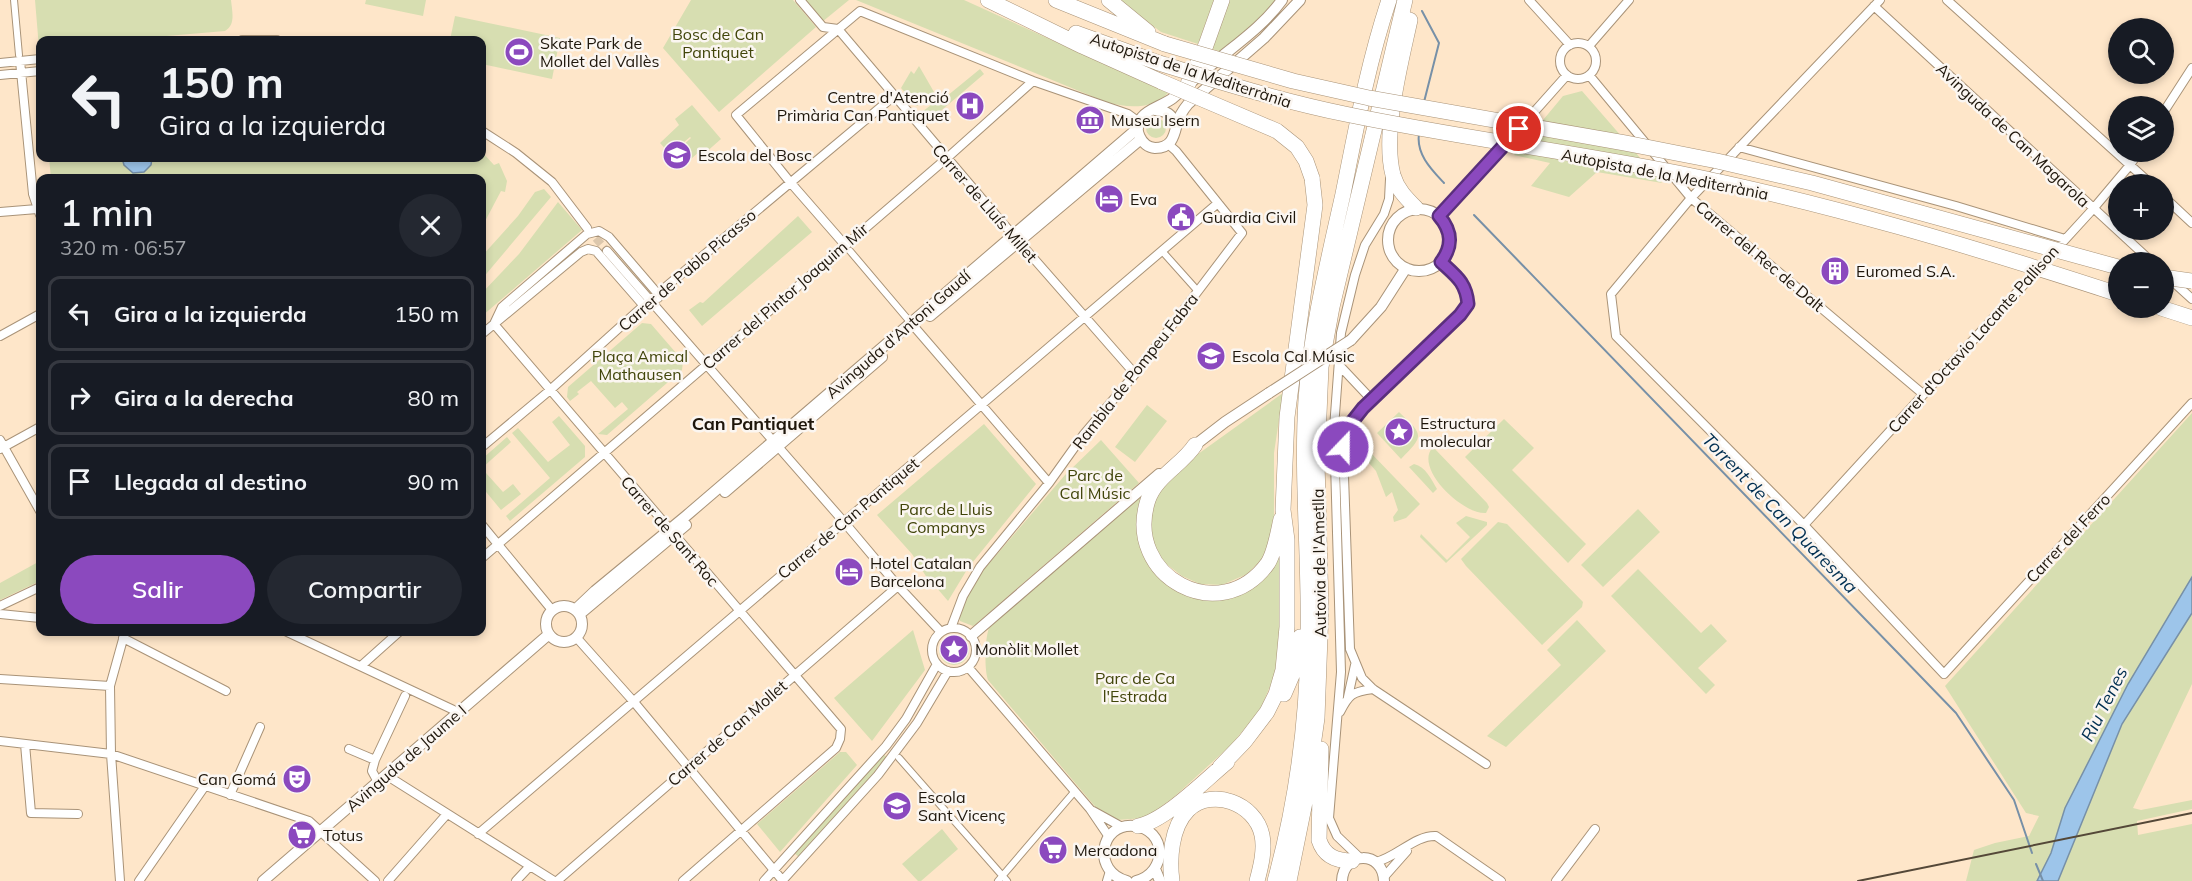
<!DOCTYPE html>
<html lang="es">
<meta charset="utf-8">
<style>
body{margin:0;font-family:Mulish,sans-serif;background:#242831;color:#f1f3f6;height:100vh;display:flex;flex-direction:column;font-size:22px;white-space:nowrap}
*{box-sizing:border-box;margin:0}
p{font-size:20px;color:#9ea1a6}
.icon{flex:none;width:33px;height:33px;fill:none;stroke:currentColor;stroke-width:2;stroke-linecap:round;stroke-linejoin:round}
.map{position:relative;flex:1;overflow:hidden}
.drawer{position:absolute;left:36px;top:174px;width:450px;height:462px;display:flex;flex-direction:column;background:#171b24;border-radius:12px;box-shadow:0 3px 9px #0003}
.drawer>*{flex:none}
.guide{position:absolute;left:36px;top:36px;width:450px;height:126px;border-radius:12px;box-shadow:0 3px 9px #0003;background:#171b24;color:#f1f3f6;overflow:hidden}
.buttons{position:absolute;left:2108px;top:18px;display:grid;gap:12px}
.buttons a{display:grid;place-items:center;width:66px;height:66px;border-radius:50%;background:#171b24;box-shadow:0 3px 9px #0003;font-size:30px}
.pin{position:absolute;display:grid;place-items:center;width:51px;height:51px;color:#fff;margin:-26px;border:3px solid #fff;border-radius:50%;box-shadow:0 2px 6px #0007}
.me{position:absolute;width:66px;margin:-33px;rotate:22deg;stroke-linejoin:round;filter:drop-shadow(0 0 4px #0008)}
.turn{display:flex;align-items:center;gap:21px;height:126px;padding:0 24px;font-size:27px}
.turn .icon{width:78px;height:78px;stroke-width:2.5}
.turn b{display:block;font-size:42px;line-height:51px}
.round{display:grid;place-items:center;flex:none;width:63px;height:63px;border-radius:32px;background:#242831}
.head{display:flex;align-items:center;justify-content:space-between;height:102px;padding:0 24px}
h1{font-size:36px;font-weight:600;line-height:45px}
.action{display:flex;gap:12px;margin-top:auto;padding:12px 24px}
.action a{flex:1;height:69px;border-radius:36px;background:#8b49be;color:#fff;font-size:24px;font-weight:600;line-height:69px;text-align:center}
.action a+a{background:#242831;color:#f1f3f6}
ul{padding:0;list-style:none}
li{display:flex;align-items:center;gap:18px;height:75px;margin:0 12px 9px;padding:0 12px;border:3px solid #363941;border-radius:12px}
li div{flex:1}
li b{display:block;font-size:22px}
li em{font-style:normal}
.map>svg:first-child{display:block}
.green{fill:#d7deb1}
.water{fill:#9dc5ea;stroke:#7790a7;stroke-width:1.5}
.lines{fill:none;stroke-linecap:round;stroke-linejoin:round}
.stream{stroke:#7790a7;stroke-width:2}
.minor-tunnel{stroke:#dcc7ac;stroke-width:8;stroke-dasharray:8 4;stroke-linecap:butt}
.pedestrian-casing{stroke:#a99378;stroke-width:8}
.minor-casing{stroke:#a99378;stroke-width:10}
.tertiary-casing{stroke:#a99378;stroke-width:12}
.motorway-casing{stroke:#a99378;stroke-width:16}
.pedestrian{stroke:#fff;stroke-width:6}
.minor{stroke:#fff;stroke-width:8}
.tertiary{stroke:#fff;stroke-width:10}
.motorway{stroke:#fff;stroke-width:15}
.rail{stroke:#544838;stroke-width:2}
.tertiary-bridge-casing{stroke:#a99378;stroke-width:12;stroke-linecap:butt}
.motorway-bridge-casing{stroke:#a99378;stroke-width:16;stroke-linecap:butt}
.tertiary-bridge{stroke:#fff;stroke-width:10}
.motorway-bridge{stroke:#fff;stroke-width:15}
.route-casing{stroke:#5a2f7c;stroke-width:15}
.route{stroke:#8b49be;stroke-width:10}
.labels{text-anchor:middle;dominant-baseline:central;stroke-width:5;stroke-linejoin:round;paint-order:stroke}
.park-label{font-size:16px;fill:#41450a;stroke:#fbf6f1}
.poi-label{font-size:16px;fill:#1e160b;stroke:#fbf6f1;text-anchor:start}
.street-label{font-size:16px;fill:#1e160b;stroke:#fbf6f1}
.neighbourhood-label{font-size:18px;font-weight:bold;fill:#1e160b;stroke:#fbf6f1}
.water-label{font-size:18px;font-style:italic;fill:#002f51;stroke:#fbf6f1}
</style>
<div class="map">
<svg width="2192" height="881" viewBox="0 0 2192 881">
<rect width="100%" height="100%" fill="#fee6c9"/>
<path class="green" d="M35,0H231C232,11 236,25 225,31L120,40H40L39,48Z
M366,0H426L423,16L365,4Z
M691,0H793L816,27L719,112L663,48Z
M804,0H849L822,22Z
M856,0H964L1168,93C1152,110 1127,108 1106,102Z
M1119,0H1214L1198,44L1161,32Z
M1226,0H1276L1265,15L1222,52L1209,48Z
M455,16L560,38L552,79L482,64V40H450Z
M919,66L934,92L917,106L901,88L911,71L914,74Z
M980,69L984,74L929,121L922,112L945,94L947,96Z
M1582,91L1662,183L1597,172L1569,197L1531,186L1550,163L1514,155L1563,96Z
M692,105L721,139L704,154L701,150L681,168L671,156L691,138L690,137L670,154L660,143L679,125L675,119Z
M1146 128a10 10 0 1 1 20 0a10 10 0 1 1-20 0Z
M482,152L494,165L499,163L507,181L505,192L501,191L482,227V178H51L49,158H482Z
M544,189L551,197L482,279V256L518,216L535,192Z
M558,202L582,230L482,316V293L519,254Z
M798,216L812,232L702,326L689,310L700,302L703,303Z
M642,323L651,324L683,361L682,370L607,435L598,434L628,409L622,402L615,408L591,381L577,392L579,394L570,401L567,397L568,387Z
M1283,393L1274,453V524L1269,546L1261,560L1247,574L1222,585L1200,584L1182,576L1161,560L1150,539L1148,499L1159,482Z
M1147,405L1167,421L1135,462L1115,447Z
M1399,412C1423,435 1425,435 1401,459L1377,433Z
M2192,413V577L2128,684L2065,808L2051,853L2037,881H1966L1974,850L1995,843L2029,836L2039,816L2026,813L1945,686Z
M559,416L585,446V457L510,521L506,516L550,478L512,433L518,428L548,462L570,445L552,422Z
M1504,419L1534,448L1512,470L1586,544L1568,563L1465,457Z
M984,424L1036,484L968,568L948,601L930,580L929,581L912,554L877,515Z
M507,437L511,442L482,468V459Z
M1101,440L1139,483L977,623L973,626L960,621L959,612L980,574L1065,475Z
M1433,447L1487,503L1489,507L1486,513C1463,515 1413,468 1433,447Z
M1369,451L1420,504L1406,518L1394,522L1393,517L1398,510L1392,492L1386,497L1376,471L1369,463Z
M1414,464C1426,467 1431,479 1437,489L1433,493L1409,467Z
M486,473L503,492L513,484L521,494L501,510L482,487V477Z
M1143,493L1152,564L1213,597L1280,552L1281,622L1279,665L1260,710L1231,745L1174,797L1146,818L1116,820L1098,810L988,680C984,670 985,638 989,628Z
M1638,509L1660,532L1603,587L1581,565Z
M1466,516L1487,522V525L1446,563L1420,537L1421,534L1447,560L1470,537L1456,523Z
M1498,522L1507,524L1583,602L1582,607L1542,645L1466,566L1461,559Z
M40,561V581L0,600V583Z
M1638,569L1701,633L1711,624L1727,641L1698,668L1715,685L1706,694L1611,596Z
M2192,613V684L2133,808L2141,810L2192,800V809L2137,821L2138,835L2192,824V881H2058L2122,724Z
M1577,620L1606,651L1506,747L1487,736L1561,665L1547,650Z
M913,630L925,670L872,741L834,698Z
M939 650a15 15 0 1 1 30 0a15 15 0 1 1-30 0Z
M840,752H846L857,765L780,852L757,824Z
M883,754L888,758L799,857L794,853Z
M942,829L958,849L921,881H918L902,864Z"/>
<path class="water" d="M122,158H152L151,165L144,172L133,173L124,165Z
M2192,577V613L2122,724L2058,881H2037L2051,853L2065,808L2128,684Z"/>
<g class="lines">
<path class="stream" d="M1422,11L1439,43L1424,102
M1419,134C1416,154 1431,169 1444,183
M1474,215L1956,713L2014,800L2032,853
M2036,864L2043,881"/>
<path class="minor-tunnel" d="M588,229L607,251"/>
<g class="pedestrian-casing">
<path id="pedestrian" d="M14,0L19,55
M850,251L911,323
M1162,251L1196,289
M899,758L1007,881
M998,881L1075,791"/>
</g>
<g class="minor-casing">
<path id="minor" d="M800,0L823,27L838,29L1000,220L1135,374
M1529,0L1570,45
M1880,0L1691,198L1611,294L1616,336L1804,525L1944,674L2192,403
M1947,0L2151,184
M1874,6L2152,262
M242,40H277
M1560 61a18 18 0 1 1 36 0a18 18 0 1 1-36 0Z
M1589,46L1629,0
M20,61L33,194L40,215
M0,63L40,59
M0,75L40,71
M1589,75L1691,198L1923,394
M2163,113L2192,68
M482,131L516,153L552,182L587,228
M1739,147L1956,206L2065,239
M2163,196L2192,223
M0,212L37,209
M1439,216L1471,183L1567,75
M845,245L790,182L736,115L860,11L1033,81L1128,114L1139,122
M607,251L844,522L898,586L941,632
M1441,262C1456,276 1466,282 1468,304L1460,315L1363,408L1348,427L1343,447L1350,649L1362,678L1373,689L1486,764
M2170,279L2192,299
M911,323L1049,483
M494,324L841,729L840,739L836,748L683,881
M494,324L502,307L587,234L599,231L609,237L658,294V298
M482,334L581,252L588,249L596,251L644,306L648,307
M0,336L40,314
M1339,365L1371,399
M0,440L40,511
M482,447L549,391L650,300L894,96
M0,449L40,427
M482,525L552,610
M1804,525L2093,209L2130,165L2139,152
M482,558L947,158L1033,81
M0,606L40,587
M0,614L40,618
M951,628L963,596L980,567L1049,483L1084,434L1135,374L1242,233L1176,151L1168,144
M932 650a22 22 0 1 1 44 0a22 22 0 1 1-44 0Z
M287,632L458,712
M576,637L634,702L783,881
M123,638L226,691
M361,666L399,632
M968,667L1090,809L1109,837
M0,679L110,686
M1348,697L1355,665
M1340,712C1349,694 1352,692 1373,689
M0,741L111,754L309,821L375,881
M25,744L31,813L78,814
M349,749L375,760
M386,775L554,881
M378,782L372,771L375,760L405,696
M230,795L260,727
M1093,811L1122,827
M478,834L1218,203
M1360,858L1337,836L1329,818L1341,672L1334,428L1341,333L1355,275L1365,245L1384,214L1389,199L1390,179
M1376,862C1397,857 1415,835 1436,836L1501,881
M1384,877L1407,851
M120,881L111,754L110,686L125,632
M139,881L205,786
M388,881L447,814
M516,881L530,866
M557,881L898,586
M764,881L886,746L906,719L937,664
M782,881L878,775L917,723L948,671
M1107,881L1110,871
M1556,881L1595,829"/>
</g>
<g class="tertiary-casing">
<path id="tertiary" d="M1282,0C1264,25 1238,43 1215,62C1200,74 1187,86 1173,98C1164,105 1148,109 1142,117C1132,128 1141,147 1155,148C1172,148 1174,136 1177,124C1179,116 1183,110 1188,104L1264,38L1300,0
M1155,110C1167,111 1172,114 1176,125
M1388 240a31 31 0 1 1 62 0a31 31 0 1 1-62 0Z
M930,316L1141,139
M1351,340L1381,307L1406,268
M1190,449L1225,422L1269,393
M725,492L882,357
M546 624a18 18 0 1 1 36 0a18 18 0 1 1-36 0Z
M576,609L595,591L686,516L1138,128
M580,614L686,525
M971,636L1159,474
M1155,869L1160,881
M263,881L548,635
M1127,881C1092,872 1099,823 1134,826C1167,829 1168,873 1136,881
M1342,881C1343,851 1383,850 1384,881"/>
</g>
<g class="motorway-casing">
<path id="motorway" d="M988,0L1082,46L1162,82
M1056,0L1165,44
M1109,0L1148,32
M1410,20C1401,62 1382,133 1393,175C1397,189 1406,198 1416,208
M1076,33L1159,63
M1188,84L1206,45L1222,0
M2161,308L2192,318
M1195,445C1182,465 1156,476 1148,500C1123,577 1221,629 1268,563C1275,552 1278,532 1281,519
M1284,694L1293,673L1300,637
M1321,749L1319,840C1324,856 1336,861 1352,861
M1220,767L1245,741L1267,712L1276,694L1283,670L1287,627V540L1283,510L1287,417L1315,205L1312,178
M1138,826C1165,821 1204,781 1227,762
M1172,881C1169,859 1171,827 1188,810C1212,787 1255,803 1262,835C1265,850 1261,866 1257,881
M1275,881C1296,804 1307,723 1308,644C1310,562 1301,480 1306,399C1311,330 1328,261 1343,194C1356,129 1368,63 1389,0
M1289,881L1305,802L1317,718L1321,609L1317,462L1321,367L1332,307L1405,0"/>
</g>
<use href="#pedestrian" class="pedestrian"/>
<use href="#minor" class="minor"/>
<use href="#tertiary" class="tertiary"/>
<use href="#motorway" class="motorway"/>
<path class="rail" d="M1858,881L2192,813"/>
<g class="tertiary-bridge-casing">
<path id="tertiary-bridge" d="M1269,393L1351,340"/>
</g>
<g class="motorway-bridge-casing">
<path id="motorway-bridge" d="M1165,44L1293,81L1369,98L1625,143L1717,161L1812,183L2118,267
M1159,63C1220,82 1282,101 1345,114C1455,137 1567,151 1678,173C1827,203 1974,247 2118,294
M1162,82L1277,131L1297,147L1306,161L1312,178
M2163,277L2192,281"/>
</g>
<use href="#tertiary-bridge" class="tertiary-bridge"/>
<use href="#motorway-bridge" class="motorway-bridge"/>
</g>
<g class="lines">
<g class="route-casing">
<path id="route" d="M1343,447L1348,427L1363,408L1460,315L1468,304C1466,282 1456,276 1441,262C1453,246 1452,231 1439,216L1519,129"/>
</g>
<use href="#route" class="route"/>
</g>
<defs>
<g id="stadium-disc" transform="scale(1.5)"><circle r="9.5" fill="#8b49be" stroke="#fbf6f1"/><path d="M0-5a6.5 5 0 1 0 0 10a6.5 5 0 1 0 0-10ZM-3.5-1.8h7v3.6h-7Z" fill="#fff"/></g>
<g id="hospital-disc" transform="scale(1.5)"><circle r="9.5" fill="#8b49be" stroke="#fbf6f1"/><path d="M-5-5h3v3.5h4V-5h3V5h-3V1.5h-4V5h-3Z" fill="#fff"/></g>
<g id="museum-disc" transform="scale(1.5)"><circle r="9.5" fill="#8b49be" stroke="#fbf6f1"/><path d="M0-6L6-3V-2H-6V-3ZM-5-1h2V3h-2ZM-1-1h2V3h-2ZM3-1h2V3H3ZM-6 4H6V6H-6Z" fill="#fff"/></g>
<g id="school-disc" transform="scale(1.5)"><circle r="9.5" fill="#8b49be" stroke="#fbf6f1"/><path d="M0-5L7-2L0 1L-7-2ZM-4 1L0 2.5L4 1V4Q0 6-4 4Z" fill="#fff"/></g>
<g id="hotel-disc" transform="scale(1.5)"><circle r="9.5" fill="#8b49be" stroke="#fbf6f1"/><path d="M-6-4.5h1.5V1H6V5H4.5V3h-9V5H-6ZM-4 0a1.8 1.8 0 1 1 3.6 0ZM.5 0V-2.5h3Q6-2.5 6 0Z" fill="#fff"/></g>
<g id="civic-disc" transform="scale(1.5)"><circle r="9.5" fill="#8b49be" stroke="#fbf6f1"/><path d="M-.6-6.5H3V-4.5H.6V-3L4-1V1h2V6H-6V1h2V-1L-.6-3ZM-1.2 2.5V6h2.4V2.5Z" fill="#fff"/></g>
<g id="building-disc" transform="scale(1.5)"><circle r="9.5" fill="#8b49be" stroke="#fbf6f1"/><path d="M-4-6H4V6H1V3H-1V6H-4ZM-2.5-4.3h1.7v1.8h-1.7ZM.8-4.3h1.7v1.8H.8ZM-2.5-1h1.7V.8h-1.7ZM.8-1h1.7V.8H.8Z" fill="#fff"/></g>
<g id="sight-disc" transform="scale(1.5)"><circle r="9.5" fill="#8b49be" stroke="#fbf6f1"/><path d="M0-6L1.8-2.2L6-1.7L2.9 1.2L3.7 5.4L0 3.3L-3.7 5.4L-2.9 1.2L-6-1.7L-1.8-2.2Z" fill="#fff"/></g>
<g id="theatre-disc" transform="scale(1.5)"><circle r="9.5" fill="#8b49be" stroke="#fbf6f1"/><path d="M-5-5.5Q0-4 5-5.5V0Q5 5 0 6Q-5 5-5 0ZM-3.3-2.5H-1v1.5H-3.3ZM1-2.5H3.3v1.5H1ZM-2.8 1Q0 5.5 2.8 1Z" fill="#fff"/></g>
<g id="supermarket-disc" transform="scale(1.5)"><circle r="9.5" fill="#8b49be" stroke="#fbf6f1"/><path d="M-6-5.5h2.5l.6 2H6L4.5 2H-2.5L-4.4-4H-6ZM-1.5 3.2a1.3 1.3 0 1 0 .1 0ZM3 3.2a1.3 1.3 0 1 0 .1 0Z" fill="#fff"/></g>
</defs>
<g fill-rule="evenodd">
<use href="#stadium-disc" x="519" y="52"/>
<use href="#hospital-disc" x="970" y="106"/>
<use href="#museum-disc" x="1090" y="120"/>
<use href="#school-disc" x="677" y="155"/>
<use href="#hotel-disc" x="1109" y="199"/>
<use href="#civic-disc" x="1181" y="217"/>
<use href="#building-disc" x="1835" y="271"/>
<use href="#school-disc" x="1211" y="356"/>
<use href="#sight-disc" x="1399" y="432"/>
<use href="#hotel-disc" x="849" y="572"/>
<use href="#sight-disc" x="954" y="649"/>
<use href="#theatre-disc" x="297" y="779"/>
<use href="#school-disc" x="897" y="806"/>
<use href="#supermarket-disc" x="302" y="835"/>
<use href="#supermarket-disc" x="1053" y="850"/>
</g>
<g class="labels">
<g class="park-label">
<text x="718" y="34">Bosc de Can<tspan x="718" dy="18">Pantiquet</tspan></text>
<text x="640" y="356">Plaça Amical<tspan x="640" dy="18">Mathausen</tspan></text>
<text x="1095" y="475">Parc de<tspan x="1095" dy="18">Cal Músic</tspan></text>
<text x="946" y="509">Parc de Lluis<tspan x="946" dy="18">Companys</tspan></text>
<text x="1135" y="678">Parc de Ca<tspan x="1135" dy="18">l'Estrada</tspan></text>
</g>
<g class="poi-label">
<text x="540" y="43">Skate Park de<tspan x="540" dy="18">Mollet del Vallès</tspan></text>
<text x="949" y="97" text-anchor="end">Centre d'Atenció<tspan x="949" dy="18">Primària Can Pantiquet</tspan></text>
<text x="1111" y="120">Museu Isern</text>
<text x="698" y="155">Escola del Bosc</text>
<text x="1130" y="199">Eva</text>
<text x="1202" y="217">Guardia Civil</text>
<text x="1856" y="271">Euromed S.A.</text>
<text x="1232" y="356">Escola Cal Músic</text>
<text x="1420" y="423">Estructura<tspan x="1420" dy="18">molecular</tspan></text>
<text x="870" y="563">Hotel Catalan<tspan x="870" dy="18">Barcelona</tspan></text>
<text x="975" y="649">Monòlit Mollet</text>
<text x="276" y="779" text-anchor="end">Can Gomá</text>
<text x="918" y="797">Escola<tspan x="918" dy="18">Sant Vicenç</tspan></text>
<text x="323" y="835">Totus</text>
<text x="1074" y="850">Mercadona</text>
</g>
<g class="street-label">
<text transform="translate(1191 70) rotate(18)">Autopista de la Mediterrània</text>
<text transform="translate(2013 135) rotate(43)">Avinguda de Can Magarola</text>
<text transform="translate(1665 174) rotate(11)">Autopista de la Mediterrània</text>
<text transform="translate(985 203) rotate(49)">Carrer de Lluís Millet</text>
<text transform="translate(1760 256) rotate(40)">Carrer del Rec de Dalt</text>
<text transform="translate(687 270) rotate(-41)">Carrer de Pablo Picasso</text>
<text transform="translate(785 296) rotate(-41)">Carrer del Pintor Joaquim Mir</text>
<text transform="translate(898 334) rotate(-41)">Avinguda d'Antoni Gaudí</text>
<text transform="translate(1973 339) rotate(-48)">Carrer d'Octavio Lacante Pallison</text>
<text transform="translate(1135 371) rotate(-52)">Rambla de Pompeu Fabra</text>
<text transform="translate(848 518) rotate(-40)">Carrer de Can Pantiquet</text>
<text transform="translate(670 531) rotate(49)">Carrer de Sant Roc</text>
<text transform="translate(2068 538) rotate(-47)">Carrer del Ferro</text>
<text transform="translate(1319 563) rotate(-91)">Autovia de l'Ametlla</text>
<text transform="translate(727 733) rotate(-41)">Carrer de Can Mollet</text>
<text transform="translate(406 758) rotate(-41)">Avinguda de Jaume I</text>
</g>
<g class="neighbourhood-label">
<text x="753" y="423">Can Pantiquet</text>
</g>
<g class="water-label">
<text transform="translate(1780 513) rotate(46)">Torrent de Can Quaresma</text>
<text transform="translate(2104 704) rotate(-63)">Riu Tenes</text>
</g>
</g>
</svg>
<div class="buttons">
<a><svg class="icon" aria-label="search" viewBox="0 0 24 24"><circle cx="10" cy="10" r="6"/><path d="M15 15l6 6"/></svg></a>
<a><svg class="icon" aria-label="layers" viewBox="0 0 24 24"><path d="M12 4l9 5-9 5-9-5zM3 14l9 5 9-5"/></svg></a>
<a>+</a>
<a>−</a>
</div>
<div class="pin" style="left:1519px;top:129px;background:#d93025"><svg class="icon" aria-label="arrive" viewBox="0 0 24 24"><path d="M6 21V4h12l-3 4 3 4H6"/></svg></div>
<svg class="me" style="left:1343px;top:447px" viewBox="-20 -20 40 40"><circle r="17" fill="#8b49be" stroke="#fff" stroke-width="3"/><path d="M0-11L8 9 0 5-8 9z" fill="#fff"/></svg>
<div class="guide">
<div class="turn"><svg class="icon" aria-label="left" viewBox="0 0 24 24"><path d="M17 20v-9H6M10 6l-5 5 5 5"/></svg><div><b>150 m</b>Gira a la izquierda</div></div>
</div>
<section class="drawer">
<div class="head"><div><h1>1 min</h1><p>320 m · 06:57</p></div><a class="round"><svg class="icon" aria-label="close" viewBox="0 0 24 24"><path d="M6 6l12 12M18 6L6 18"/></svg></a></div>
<ul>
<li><svg class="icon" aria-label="left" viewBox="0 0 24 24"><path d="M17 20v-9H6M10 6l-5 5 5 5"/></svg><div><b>Gira a la izquierda</b></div><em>150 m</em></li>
<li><svg class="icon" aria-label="right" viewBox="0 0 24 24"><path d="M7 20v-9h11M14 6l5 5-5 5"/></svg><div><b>Gira a la derecha</b></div><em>80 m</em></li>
<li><svg class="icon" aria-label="arrive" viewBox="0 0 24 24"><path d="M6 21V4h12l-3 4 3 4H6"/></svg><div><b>Llegada al destino</b></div><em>90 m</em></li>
</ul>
<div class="action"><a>Salir</a><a>Compartir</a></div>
</section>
</div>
